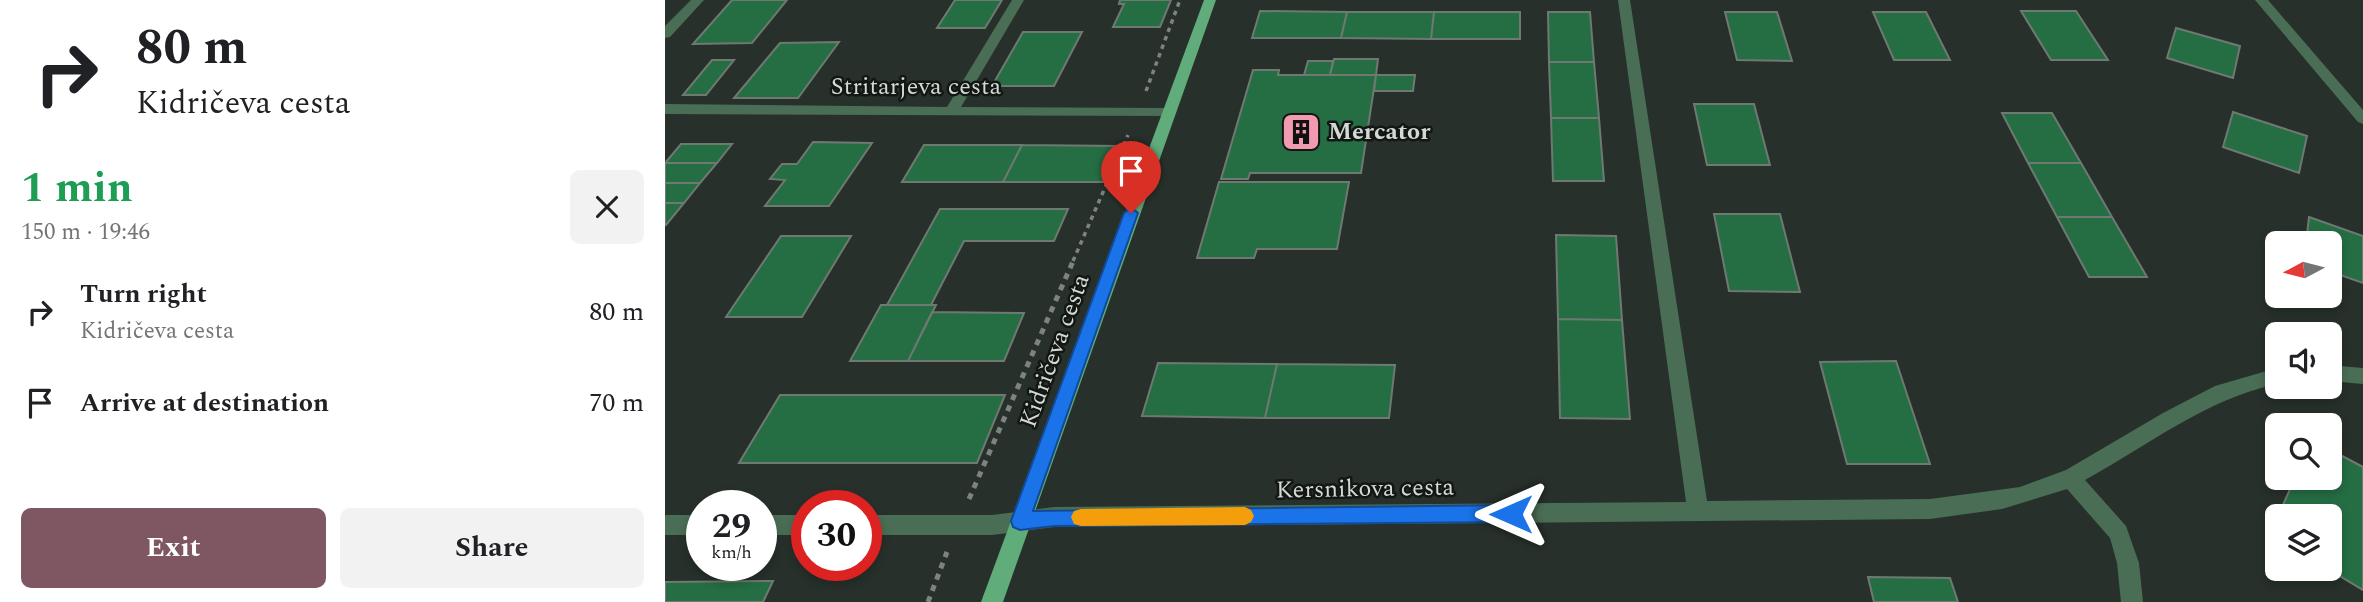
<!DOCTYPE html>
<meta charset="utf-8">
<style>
body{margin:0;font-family:Spectral,serif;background:#f2f2f2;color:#202124;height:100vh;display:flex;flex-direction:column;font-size:26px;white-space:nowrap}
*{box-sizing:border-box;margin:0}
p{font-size:23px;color:#757577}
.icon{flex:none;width:38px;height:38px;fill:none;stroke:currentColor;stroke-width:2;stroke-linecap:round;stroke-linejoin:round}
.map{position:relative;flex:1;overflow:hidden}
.sheet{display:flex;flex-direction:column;background:#fff;width:665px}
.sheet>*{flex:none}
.guide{background:#fff;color:#202124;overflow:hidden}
.needle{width:46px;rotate:263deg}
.tools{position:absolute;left:1600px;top:231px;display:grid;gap:14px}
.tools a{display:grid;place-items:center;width:77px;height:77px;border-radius:10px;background:#fff;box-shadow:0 4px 10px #0003;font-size:35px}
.speed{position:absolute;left:21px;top:490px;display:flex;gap:14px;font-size:35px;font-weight:700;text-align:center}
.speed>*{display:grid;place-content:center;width:91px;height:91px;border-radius:50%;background:#fff;box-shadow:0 4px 10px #0003;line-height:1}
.speed small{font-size:18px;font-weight:400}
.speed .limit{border:10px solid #d22;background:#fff;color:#111}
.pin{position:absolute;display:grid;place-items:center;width:60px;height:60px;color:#fff;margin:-72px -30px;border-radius:50% 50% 50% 0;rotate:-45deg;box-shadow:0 0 7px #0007}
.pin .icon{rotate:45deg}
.me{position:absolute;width:77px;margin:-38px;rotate:270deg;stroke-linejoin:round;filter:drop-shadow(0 0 5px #0008)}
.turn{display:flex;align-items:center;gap:24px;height:147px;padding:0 21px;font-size:32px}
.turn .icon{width:91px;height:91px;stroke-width:2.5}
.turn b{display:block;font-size:49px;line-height:60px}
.round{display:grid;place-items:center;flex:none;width:74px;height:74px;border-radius:10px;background:#f2f2f2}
.overview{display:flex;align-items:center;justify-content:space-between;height:119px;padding:0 21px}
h1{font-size:42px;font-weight:700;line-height:52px;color:#1e9e55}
.primary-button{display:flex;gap:14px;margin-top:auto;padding:14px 21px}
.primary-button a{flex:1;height:80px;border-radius:10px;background:#7e5763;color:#fff;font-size:28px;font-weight:700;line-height:80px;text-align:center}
.primary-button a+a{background:#f2f2f2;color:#202124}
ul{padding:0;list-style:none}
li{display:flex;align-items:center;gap:21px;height:91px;padding:0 21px}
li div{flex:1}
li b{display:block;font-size:26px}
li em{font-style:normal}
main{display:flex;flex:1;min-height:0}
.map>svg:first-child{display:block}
.building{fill:#256e44;stroke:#6f7972;stroke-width:2}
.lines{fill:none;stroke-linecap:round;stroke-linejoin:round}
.path-far1{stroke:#7d847f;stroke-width:3.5;stroke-dasharray:4.5 4.5;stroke-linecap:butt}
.path{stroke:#7d847f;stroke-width:5;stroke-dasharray:6 6;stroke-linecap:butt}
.minor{fill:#4a6d55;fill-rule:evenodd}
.major{fill:#60ac7b;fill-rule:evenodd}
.route{fill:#1a73e8;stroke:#114b97;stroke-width:2}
.slow{fill:#f59e0b}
.labels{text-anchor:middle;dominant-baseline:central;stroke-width:5;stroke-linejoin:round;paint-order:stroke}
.street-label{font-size:24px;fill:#d4d9d5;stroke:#131714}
.poi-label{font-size:24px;font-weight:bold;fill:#d4d9d5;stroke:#131714;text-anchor:start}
</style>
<main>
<section class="sheet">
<div class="guide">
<div class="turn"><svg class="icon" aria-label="right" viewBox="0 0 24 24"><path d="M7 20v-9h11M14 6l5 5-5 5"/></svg><div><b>80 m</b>Kidričeva cesta</div></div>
</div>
<div class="overview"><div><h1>1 min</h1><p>150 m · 19:46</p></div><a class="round"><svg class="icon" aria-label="close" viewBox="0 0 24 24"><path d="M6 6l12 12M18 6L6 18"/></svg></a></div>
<ul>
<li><svg class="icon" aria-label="right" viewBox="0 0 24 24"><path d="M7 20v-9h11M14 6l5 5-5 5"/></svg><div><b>Turn right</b><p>Kidričeva cesta</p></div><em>80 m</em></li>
<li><svg class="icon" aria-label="arrive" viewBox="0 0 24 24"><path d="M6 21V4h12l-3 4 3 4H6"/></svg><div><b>Arrive at destination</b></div><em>70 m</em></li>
</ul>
<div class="primary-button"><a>Exit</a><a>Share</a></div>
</section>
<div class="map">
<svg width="1698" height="602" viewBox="0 0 1698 602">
<rect width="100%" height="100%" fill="#27302a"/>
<path class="building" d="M67,0H122L87,43L28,44Z
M290,0H337L320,28H272Z
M455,0H506L495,27H448L459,4H454Z
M595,11L682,12L676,38H587Z
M1356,11H1411L1443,60H1386Z
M682,12H769L766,39L676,38Z
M769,12H855V39H766Z
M883,12H925L929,62H884Z
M1060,12H1112L1127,61L1072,60Z
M1208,12H1261L1285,60H1229Z
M1511,28L1575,46L1568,78L1502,58Z
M358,32H417L389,86H327Z
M174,42L133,98H69L115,43Z
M669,59H713L711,75H665Z
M47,60H69L41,95H18Z
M643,61H668L665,75H639Z
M884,62H929L934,118H886Z
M588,70H614L613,75H711L696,173H585L583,179H556Z
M711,75H750L748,91H709Z
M1029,104H1089L1105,165H1042Z
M1568,112L1642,136L1634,173L1558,147Z
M1337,113H1387L1416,163H1363Z
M886,118H934L939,181H888Z
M148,142L207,143L164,206H100L120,180L105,179L117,164H132Z
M16,144H67L52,163H0Z
M259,145H357L338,182H237Z
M357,145L455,146L440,182H338Z
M0,163H52L35,183H0Z
M1363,163H1416L1447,217H1392Z
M554,182H684L672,249H592L589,258H532Z
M0,183H35L19,203H0Z
M0,203H19L1,225H0Z
M275,209H403L389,241H299L266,305H222Z
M1049,214H1115L1135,292L1064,291Z
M1392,217H1447L1482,277H1424Z
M1644,217L1698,236V283L1664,271V243H1641Z
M891,235L951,236L957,320L893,319Z
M116,236H186L137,317H61Z
M216,305H271L243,361H185Z
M267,312L359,313L339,361H243Z
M893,319L957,320L965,419L895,418Z
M1231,361L1265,464H1182L1155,362Z
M493,363L612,364L600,418L477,416Z
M612,364L730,365L724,418H600Z
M115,395H340L312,463H74Z
M1664,449L1698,467V590L1663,569L1664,516H1613L1630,478H1664Z
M1203,577L1285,578L1293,602H1209Z
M108,581L98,602H0V582Z"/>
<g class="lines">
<path class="path-far1" d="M481,91L515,0
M408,261L463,135"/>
<path class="path" d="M304,499L409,259
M263,602L282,552"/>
<path class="minor" d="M26,0H39L5,37L0,38V26Z
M347,0H359L296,107L502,108L509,113L507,116L0,114V104L282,107Z
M953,0H965L1042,501L1265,499L1355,487L1401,470L1498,413L1550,386L1612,368V384C1539,400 1484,445 1420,480L1461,526L1474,563L1478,602H1456L1452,563L1445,538L1402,489L1337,509L1265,519L389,527L327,535H201V515H327L389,507L1021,502Z
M1590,0H1603L1698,110V124L1693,122Z
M1664,365L1698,368V384L1664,381Z
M0,515H37V535H0Z
M96,515H142V535H96Z"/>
<path class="major" d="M539,0H551L338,602H316Z"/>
</g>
<path class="route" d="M466,207L473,213L368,511L846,505L853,507L856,514L853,520L846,522L389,526L355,530L348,527L346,521L459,213Z"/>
<path class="slow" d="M580,507L586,510L589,516L586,522L580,525L416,526L409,524L406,517L409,511L416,509Z"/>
<defs>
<g id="building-square" transform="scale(2.0125)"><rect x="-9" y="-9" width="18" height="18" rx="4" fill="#f29aaf" stroke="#131714"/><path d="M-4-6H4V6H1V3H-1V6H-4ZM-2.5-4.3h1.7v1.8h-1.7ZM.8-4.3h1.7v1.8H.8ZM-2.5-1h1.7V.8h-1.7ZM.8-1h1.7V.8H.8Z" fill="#111"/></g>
</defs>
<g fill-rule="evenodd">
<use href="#building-square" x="636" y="132"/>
</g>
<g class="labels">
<g class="street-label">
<text x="251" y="87">Stritarjeva cesta</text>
<text transform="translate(390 351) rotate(-70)">Kidričeva cesta</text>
<text transform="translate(700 489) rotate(-1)">Kersnikova cesta</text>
</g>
<g class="poi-label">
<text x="663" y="132">Mercator</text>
</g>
</g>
</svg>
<div class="tools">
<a><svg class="needle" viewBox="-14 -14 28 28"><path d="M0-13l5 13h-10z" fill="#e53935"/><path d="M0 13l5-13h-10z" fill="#757577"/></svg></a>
<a><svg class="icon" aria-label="sound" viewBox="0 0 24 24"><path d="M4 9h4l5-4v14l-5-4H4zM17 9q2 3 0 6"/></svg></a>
<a><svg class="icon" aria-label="search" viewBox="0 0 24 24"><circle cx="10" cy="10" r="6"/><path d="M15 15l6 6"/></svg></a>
<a><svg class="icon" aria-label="layers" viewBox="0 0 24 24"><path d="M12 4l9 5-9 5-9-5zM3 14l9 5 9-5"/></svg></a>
</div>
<div class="speed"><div>29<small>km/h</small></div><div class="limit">30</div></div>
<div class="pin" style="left:466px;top:213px;background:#d93025"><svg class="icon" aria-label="arrive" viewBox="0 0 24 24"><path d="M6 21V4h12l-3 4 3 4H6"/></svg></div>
<svg class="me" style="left:846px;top:514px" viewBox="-20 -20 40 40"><path d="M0-17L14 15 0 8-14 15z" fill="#1a73e8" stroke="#fff" stroke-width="4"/></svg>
</div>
</main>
